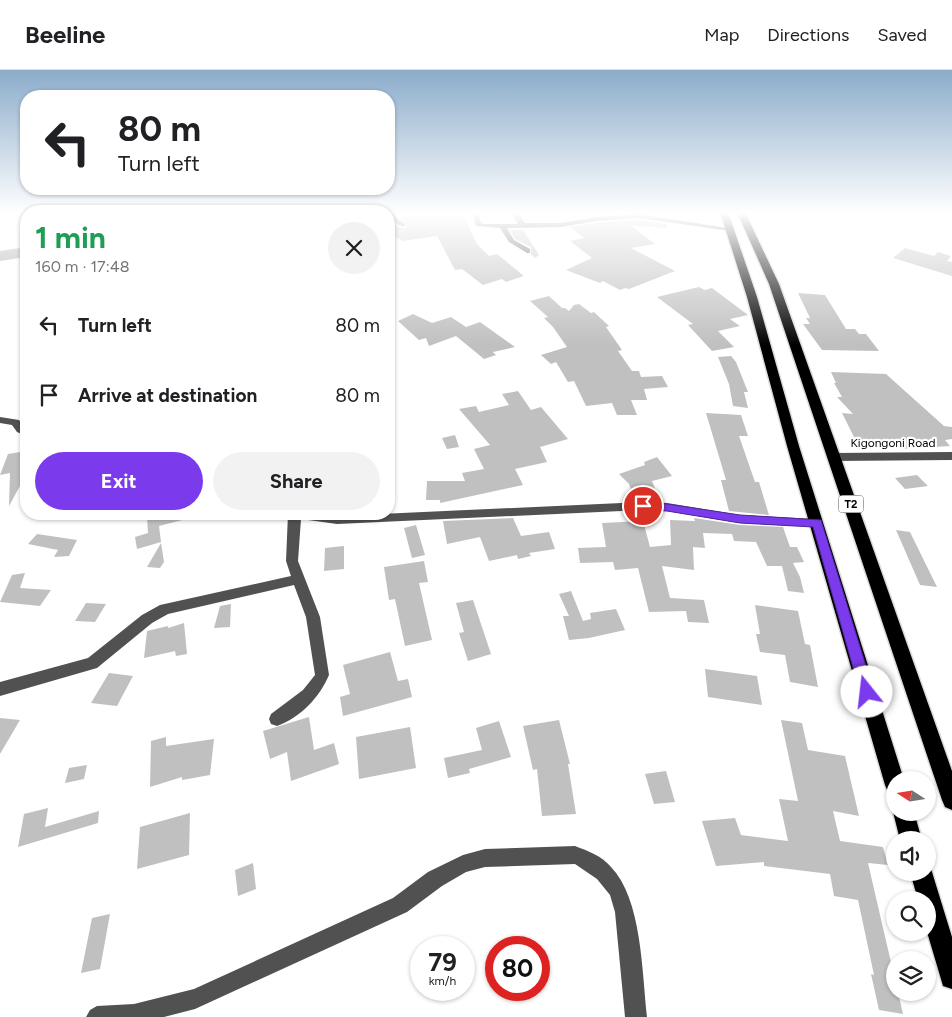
<!DOCTYPE html>
<meta charset="utf-8">
<style>
body{margin:0;font-family:Figtree,sans-serif;background:#f2f2f2;color:#202124;height:100vh;display:flex;flex-direction:column;font-size:19px;white-space:nowrap}
*{box-sizing:border-box;margin:0}
p{font-size:16px;color:#757577}
.icon{flex:none;width:28px;height:28px;fill:none;stroke:currentColor;stroke-width:2;stroke-linecap:round;stroke-linejoin:round}
.map{position:relative;flex:1;overflow:hidden}
.sheet{position:absolute;left:20px;top:135px;width:375px;height:315px;display:flex;flex-direction:column;background:#fff;border-radius:20px;box-shadow:0 1px 4px #0004}
.sheet>*{flex:none}
.top-card{position:absolute;left:20px;top:20px;width:375px;height:105px;border-radius:20px;box-shadow:0 1px 4px #0004;background:#fff;color:#202124;overflow:hidden}
.needle{width:32px;rotate:282deg}
.fabs{position:absolute;left:886px;top:701px;display:grid;gap:10px}
.fabs a{display:grid;place-items:center;width:50px;height:50px;border-radius:50%;background:#fff;box-shadow:0 1px 4px #0004;font-size:25px}
.speed{position:absolute;left:410px;top:866px;display:flex;gap:10px;font-size:25px;font-weight:700;text-align:center}
.speed>*{display:grid;place-content:center;width:65px;height:65px;border-radius:50%;background:#fff;box-shadow:0 1px 4px #0004;line-height:1}
.speed small{font-size:12px;font-weight:400}
.speed .limit{border:8px solid #d22;background:#fff;color:#111}
.pin{position:absolute;display:grid;place-items:center;width:42px;height:42px;color:#fff;margin:-21px;border:2px solid #fff;border-radius:50%;box-shadow:0 1px 5px #0007}
.me{position:absolute;width:55px;margin:-28px;rotate:344deg;stroke-linejoin:round;filter:drop-shadow(0 0 4px #0008)}
.turn{display:flex;align-items:center;gap:18px;height:105px;padding:0 15px;font-size:22px}
.turn .icon{width:65px;height:65px;stroke-width:2.5}
.turn b{display:block;font-size:35px;line-height:42px}
.round{display:grid;place-items:center;flex:none;width:52px;height:52px;border-radius:26px;background:#f2f2f2}
.summary{display:flex;align-items:center;justify-content:space-between;height:85px;padding:0 15px}
h1{font-size:30px;font-weight:700;line-height:38px;color:#1e9e55}
.action{display:flex;gap:10px;margin-top:auto;padding:10px 15px}
.action a{flex:1;height:58px;border-radius:30px;background:#7c3aed;color:#fff;font-size:20px;font-weight:700;line-height:58px;text-align:center}
.action a+a{background:#f2f2f2;color:#202124}
ul{padding:0;list-style:none}
li{display:flex;align-items:center;gap:15px;height:70px;padding:0 15px}
li div{flex:1}
li b{display:block;font-size:19px}
li em{font-style:normal}
header{display:flex;align-items:center;gap:30px;box-sizing:border-box;height:70px;padding:0 25px;background:#fff;border-bottom:1px solid #e0e0e0}
header strong{font-size:24px}
nav{display:flex;gap:28px;margin-inline-start:auto;font-size:18px}
.map>svg:first-child{display:block}
.lines{fill:none;stroke-linecap:round;stroke-linejoin:round}
.river{fill:#9f9f9f;fill-rule:evenodd}
.building{fill:#c0c0c0}
.highway-casing{stroke:#dbdbdb;stroke-width:3}
.minor{fill:#515151;fill-rule:evenodd}
.highway{fill:#000;fill-rule:evenodd}
.route{fill:#7c3aed;stroke:#51269a}
.labels{text-anchor:middle;dominant-baseline:central;stroke-width:4.5;stroke-linejoin:round;paint-order:stroke}
.shield{fill:#fff;stroke:#4c4c4c;stroke-width:1}
.shield-label{font-size:11px;font-weight:bold;fill:#000}
.street-label{font-size:12px;fill:#000;stroke:#fff}
</style>
<header>
<strong>Beeline</strong>
<nav><a>Map</a><a>Directions</a><a>Saved</a></nav>
</header>
<div class="map">
<svg width="952" height="947" viewBox="0 0 952 947">
<rect width="100%" height="100%" fill="#fff"/>
<g class="lines">
<path class="river" d="M26,177V187L0,191V181Z"/>
</g>
<path class="building" d="M396,142H459L460,145H463L477,174L489,186L497,184L524,206L506,212L502,209L483,215L462,199L455,200L437,166L403,171L389,163V146L398,157L405,158L407,156Z
M586,142H666V146L639,142L590,146Z
M639,150L667,154V158L630,155L655,174L631,178L675,201L629,219L625,218L620,220L603,211L600,213L566,200L592,188L570,171L584,168L570,157L597,153Z
M510,160H523L539,185L535,188L531,184V177L515,169Z
M905,178L934,186L938,182L951,186L947,191L952,192V206L893,188Z
M699,217L705,220L712,218L748,245L730,249L740,256L718,261L734,277L712,281L688,255L693,254L657,227Z
M798,223L825,225L846,259H855L859,264H866L879,281L822,280L803,254H810L806,248H810Z
M549,226L562,238H565L569,241L574,235L579,234L591,243L594,242L609,256L606,257L622,280L618,281L632,301H639L641,307L662,306L668,317L644,319L647,330H631L637,345H617L612,333L586,336L574,311L568,312L556,292L551,294L541,285L567,277L553,257L544,248L548,247L530,231Z
M413,244L432,253L451,247L466,257L480,252L515,277L493,282L496,285L484,289L456,266L429,276L426,268L419,270L398,251Z
M731,286L736,292L748,322H744L748,338L733,336L729,314L718,287Z
M831,302L886,304L944,356L952,357V369L945,370L950,376L902,379L899,376L857,373L842,343L853,344L837,327H842L834,313H836Z
M518,321L531,340L541,337L568,369L540,377L547,392L515,399L523,415L440,433V430H426L427,411H465L462,403L484,399L474,379L490,375L459,339L476,336L479,342L509,335L502,324Z
M706,343L741,345L748,366H739L755,412H759L769,445L729,441L721,410H726Z
M455,365L459,377L447,379L442,368Z
M26,381V405L9,436L10,403L0,405L8,384Z
M657,387L672,406L652,411L658,426L634,428L629,414L619,404L645,395L644,392Z
M917,405L928,416L905,419L895,408Z
M155,444H189L190,448L159,456L161,472L137,479L135,467L148,463L147,446Z
M513,448L521,466L549,462L555,479L529,483L531,486L518,489L517,485L489,491L480,467L447,474L443,451Z
M694,448L740,455L783,457L790,477H797L804,492L793,493L800,507L804,523L788,521L782,496H767L756,472L734,471L732,464L703,463L705,478L693,477L694,500L662,496L670,528L704,530L709,553L688,552L686,541L649,542L638,498L615,500L613,492L580,493L578,478L606,477L602,453L643,451L650,477L671,475L670,450L695,451Z
M416,455L425,485L412,488L404,458Z
M896,460L910,462L937,517L920,515Z
M37,464L77,470L69,486L54,487L58,480L28,474Z
M161,473L164,492L160,498L147,497Z
M344,476V499L324,501L325,478Z
M424,491L428,512L419,513L432,570L405,576L395,529L389,530L384,497Z
M25,503L20,518L51,520L40,536L0,532L12,505Z
M571,521L583,551L591,549L590,543L616,539L625,560L589,568L569,570L563,546H569L559,524Z
M473,530L491,584L468,591L459,563L464,562L456,533Z
M86,533L106,534L95,552L75,551Z
M231,534L230,557L214,558L220,536Z
M755,535L798,541L805,574L810,575L818,617L790,612L785,585L760,582L756,564H760Z
M184,553L187,584L176,586L175,581L144,588L147,561L168,556V558Z
M390,582L398,611L408,609L412,627L343,646L340,627L350,624L343,595Z
M705,599L757,606L762,635L708,627Z
M109,603L133,606L117,636L91,633Z
M309,647L314,680L334,673L339,694L291,711L287,682L270,689L263,661Z
M0,648L20,650L0,684Z
M559,650L570,694H568L576,744L542,746L537,699L533,700L523,656Z
M781,650L802,653L808,680L845,686L859,746L833,741L840,771L883,777L888,795L868,793L893,901L895,922H898L903,944L879,940L871,904L874,905L858,830L834,826L830,804L764,796V792L716,796L702,751L735,748L741,765L788,771L779,729L798,731Z
M499,651L511,687L469,699L470,703L448,708L444,688L482,680L476,658Z
M410,657L416,698L359,709L356,667Z
M166,667V676L214,669L210,705L182,710V707L150,717L151,671Z
M87,695L84,709L65,713L69,698Z
M666,701L675,732L654,734L645,704Z
M48,738L45,757L99,741L98,753L18,777L24,744Z
M190,743L189,785L137,799L140,757Z
M253,793L256,819L238,826L235,800Z
M110,844L100,899L81,903L92,848Z"/>
<g class="lines">
<g class="highway-casing">
<path id="highway" d="M720,142H728L757,227L799,376L904,710H895V725L888,722L885,715L787,376L747,227Z
M737,142H745L779,214L952,701V740L945,737L942,730L769,214Z
M895,736V742H914L922,770H900L893,742Z
M928,794L932,802L952,867V919L943,916L927,862L928,830H918L910,802H928Z"/>
</g>
<path class="minor" d="M389,142H394L399,150L405,154V156C397,157 391,149 389,142Z
M472,142H478L481,153L484,154H518L511,142H517L525,153H561L597,147L639,144L733,159L730,161L639,148L597,151L561,157L507,158L514,170L530,179V183H527L509,172L500,158L476,156Z
M0,347L19,350L26,359V366L17,362L12,355L0,353Z
M952,382V390L834,391L829,387L834,383Z
M643,432L667,433L740,445L817,449L823,453L817,457L740,453L667,441L643,440L337,454L301,449L298,491L320,547L329,605C319,628 301,647 277,656L271,654L269,649L271,644L303,620L315,605L306,547L294,515L168,544L152,553L97,598L0,626V612L88,588L142,545L160,535L291,506L286,491L288,444L337,446Z
M575,776C588,781 602,786 611,797C642,829 642,903 647,947H625L615,842L610,825L597,809L575,794L485,797L466,802L442,816L407,842L195,939L164,947H86L90,940L97,936L134,934L194,919L393,828L428,802L463,785L485,779Z"/>
<use href="#highway" class="highway"/>
</g>
<linearGradient id="sky" x2="0" y2="1"><stop stop-color="#8baccb"/><stop offset="0.52" stop-color="#fff"/><stop offset="1" stop-color="#fff" stop-opacity="0"/></linearGradient>
<rect width="952" height="275" fill="url(#sky)"/>
<path class="route" d="M643,432L667,434L740,445L821,450L874,622L872,626L867,628L862,626L860,622L813,457L740,453L667,441L643,440L637,436Z"/>
<g class="labels">
<rect class="shield" x="838.5" y="425.5" width="25" height="17" rx="4"/>
<g class="shield-label">
<text x="851" y="434">T2</text>
</g>
<g class="street-label">
<text x="893" y="373">Kigongoni Road</text>
</g>
</g>
</svg>
<div class="fabs">
<a><svg class="needle" viewBox="-14 -14 28 28"><path d="M0-13l5 13h-10z" fill="#e53935"/><path d="M0 13l5-13h-10z" fill="#757577"/></svg></a>
<a><svg class="icon" aria-label="sound" viewBox="0 0 24 24"><path d="M4 9h4l5-4v14l-5-4H4zM17 9q2 3 0 6"/></svg></a>
<a><svg class="icon" aria-label="search" viewBox="0 0 24 24"><circle cx="10" cy="10" r="6"/><path d="M15 15l6 6"/></svg></a>
<a><svg class="icon" aria-label="layers" viewBox="0 0 24 24"><path d="M12 4l9 5-9 5-9-5zM3 14l9 5 9-5"/></svg></a>
</div>
<div class="speed"><div>79<small>km/h</small></div><div class="limit">80</div></div>
<div class="pin" style="left:643px;top:436px;background:#d93025"><svg class="icon" aria-label="arrive" viewBox="0 0 24 24"><path d="M6 21V4h12l-3 4 3 4H6"/></svg></div>
<svg class="me" style="left:867px;top:622px" viewBox="-20 -20 40 40"><circle r="19" fill="#fff"/><path d="M0-13L10 11 0 6-10 11z" fill="#7c3aed"/></svg>
<div class="top-card">
<div class="turn"><svg class="icon" aria-label="left" viewBox="0 0 24 24"><path d="M17 20v-9H6M10 6l-5 5 5 5"/></svg><div><b>80 m</b>Turn left</div></div>
</div>
<section class="sheet">
<div class="summary"><div><h1>1 min</h1><p>160 m · 17:48</p></div><a class="round"><svg class="icon" aria-label="close" viewBox="0 0 24 24"><path d="M6 6l12 12M18 6L6 18"/></svg></a></div>
<ul>
<li><svg class="icon" aria-label="left" viewBox="0 0 24 24"><path d="M17 20v-9H6M10 6l-5 5 5 5"/></svg><div><b>Turn left</b></div><em>80 m</em></li>
<li><svg class="icon" aria-label="arrive" viewBox="0 0 24 24"><path d="M6 21V4h12l-3 4 3 4H6"/></svg><div><b>Arrive at destination</b></div><em>80 m</em></li>
</ul>
<div class="action"><a>Exit</a><a>Share</a></div>
</section>
</div>
